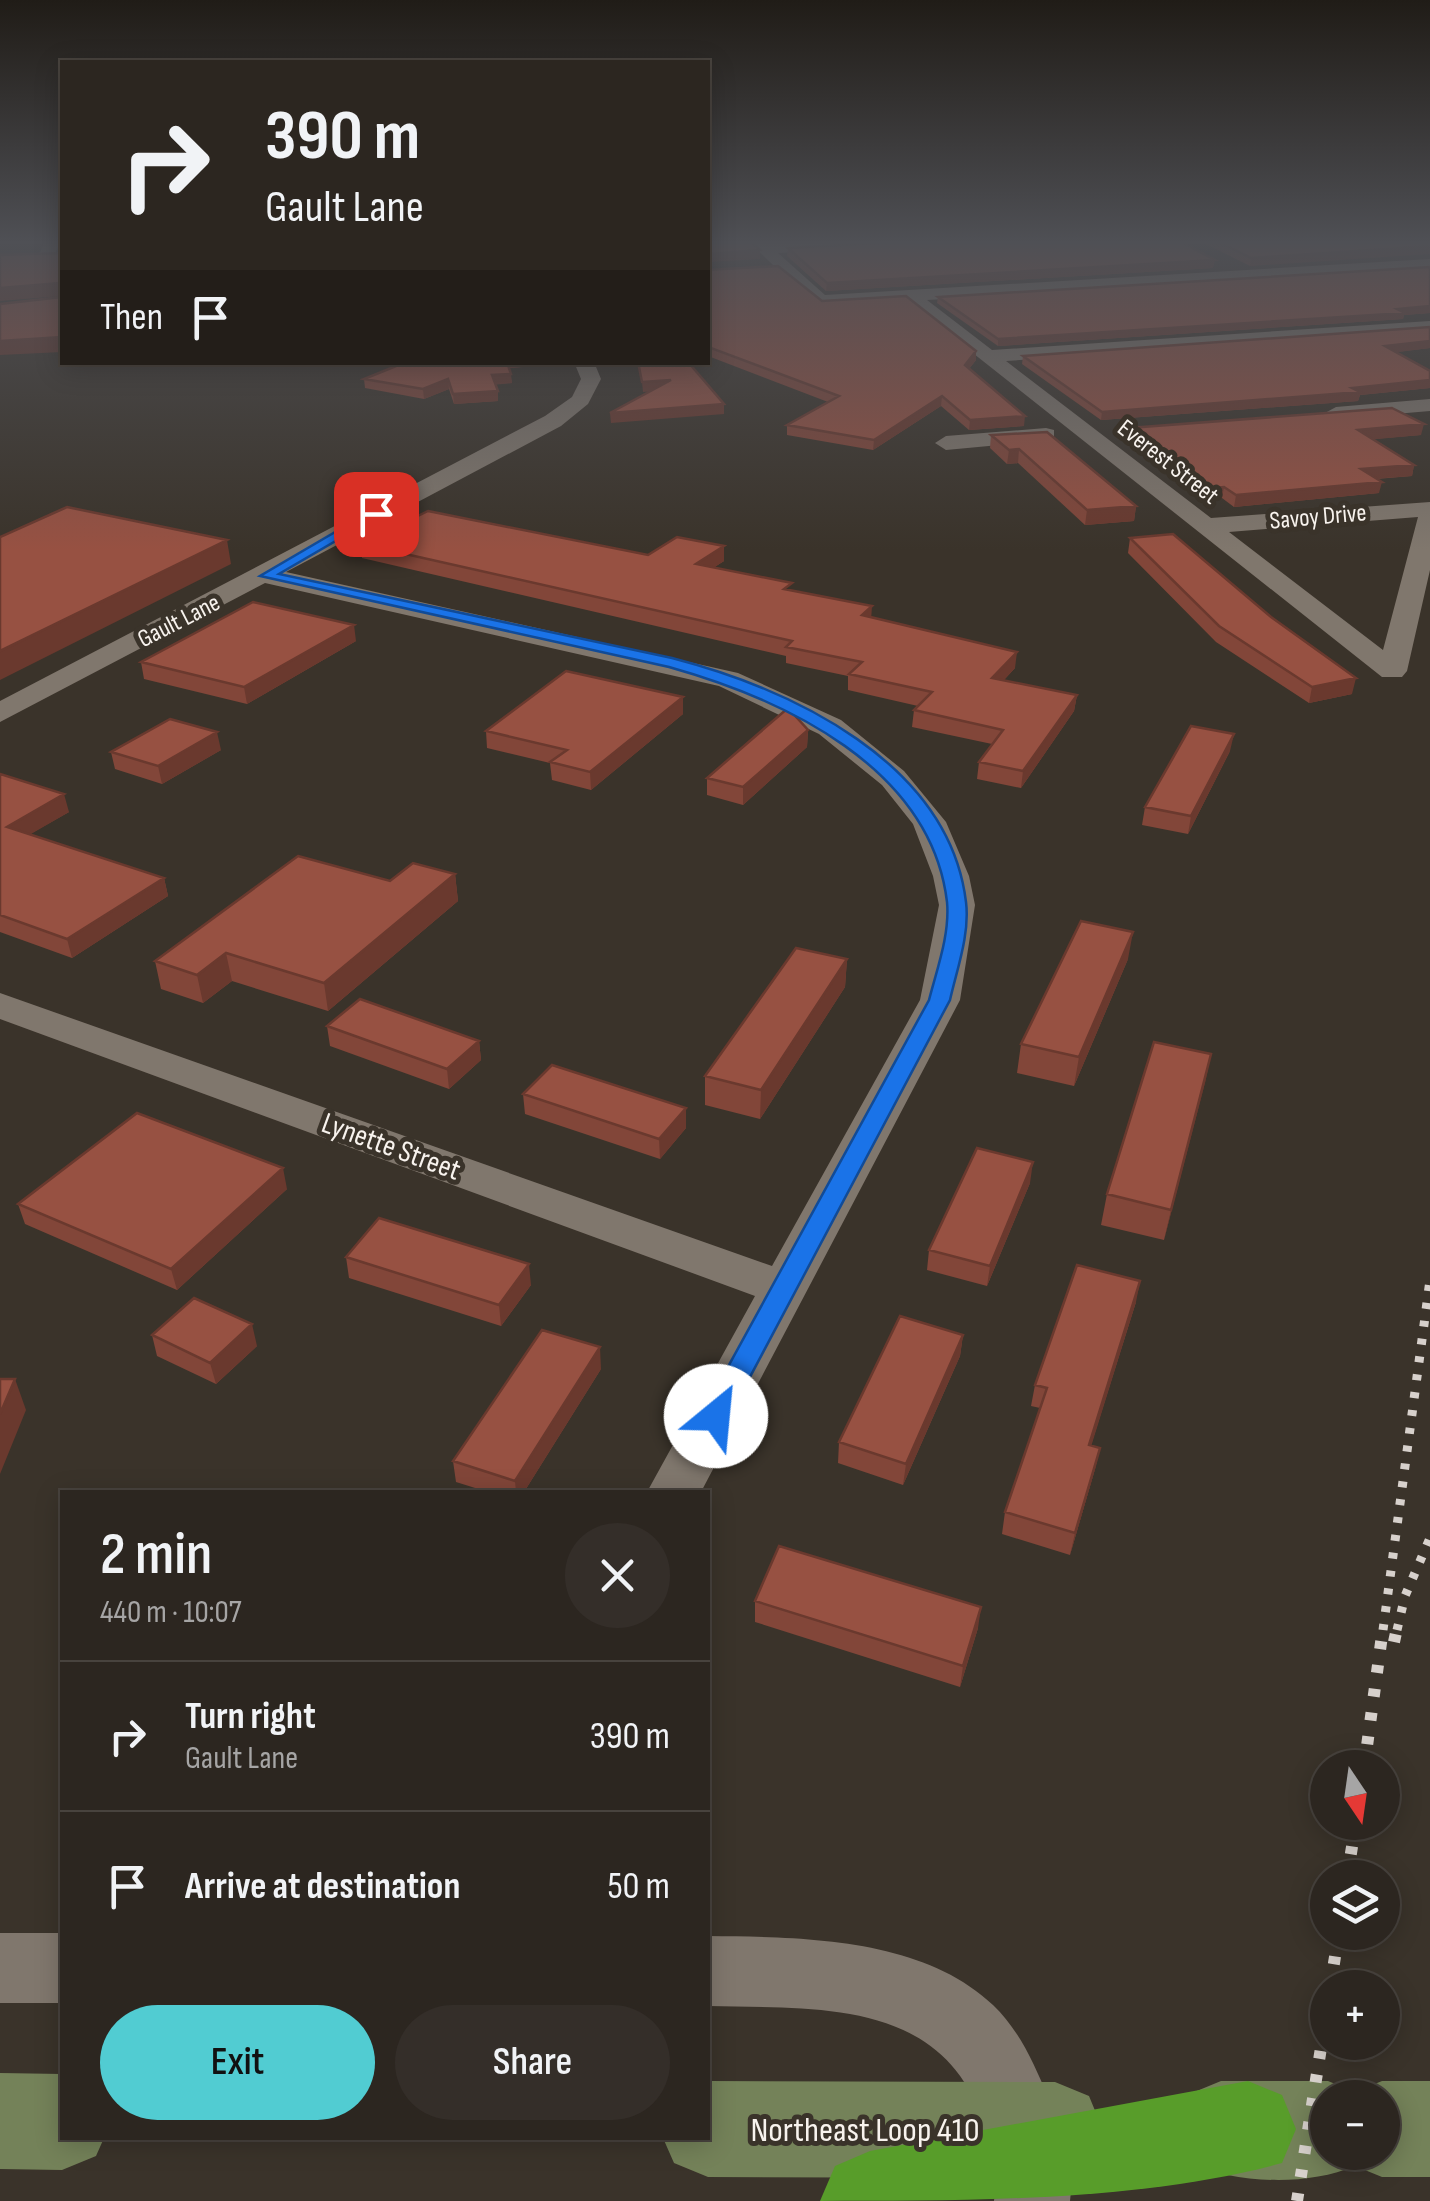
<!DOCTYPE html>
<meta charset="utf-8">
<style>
body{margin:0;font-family:"Sofia Sans Condensed",sans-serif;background:#342e29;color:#f1f3f6;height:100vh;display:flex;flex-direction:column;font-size:38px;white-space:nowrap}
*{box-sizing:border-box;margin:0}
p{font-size:32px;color:#a6a5a5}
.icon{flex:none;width:55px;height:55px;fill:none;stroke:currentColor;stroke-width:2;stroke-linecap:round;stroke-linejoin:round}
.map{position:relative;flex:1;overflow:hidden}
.details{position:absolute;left:60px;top:1490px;width:650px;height:650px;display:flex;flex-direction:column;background:#2c2620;border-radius:0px;box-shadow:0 5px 25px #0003,0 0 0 2px #48433e}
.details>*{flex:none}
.hud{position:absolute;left:60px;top:60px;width:650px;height:305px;border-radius:0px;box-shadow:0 5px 25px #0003,0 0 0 2px #48433e;background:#2c2620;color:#f1f3f6;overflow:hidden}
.needle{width:65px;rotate:167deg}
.fabs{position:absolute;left:1310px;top:1750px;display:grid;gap:20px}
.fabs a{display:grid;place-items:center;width:90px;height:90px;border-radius:50%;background:#2c2620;box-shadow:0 5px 25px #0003,0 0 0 2px #48433e;font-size:50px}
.pin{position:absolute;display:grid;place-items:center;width:85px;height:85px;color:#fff;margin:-42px;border-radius:20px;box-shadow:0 5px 15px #0006}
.me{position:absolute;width:110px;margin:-55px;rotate:28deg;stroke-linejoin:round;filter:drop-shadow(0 0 8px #0008)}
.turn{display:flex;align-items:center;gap:35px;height:210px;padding:0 40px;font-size:45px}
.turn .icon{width:130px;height:130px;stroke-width:2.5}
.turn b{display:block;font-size:70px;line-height:85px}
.then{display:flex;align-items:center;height:95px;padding:0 40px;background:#0003;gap:20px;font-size:38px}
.round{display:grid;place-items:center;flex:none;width:105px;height:105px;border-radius:52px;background:#342e29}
.summary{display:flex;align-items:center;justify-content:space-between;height:170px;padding:0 40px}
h1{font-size:60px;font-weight:600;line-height:75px}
.cta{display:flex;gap:20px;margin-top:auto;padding:20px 40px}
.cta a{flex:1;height:115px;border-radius:60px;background:#51ccd2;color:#111;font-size:40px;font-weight:600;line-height:115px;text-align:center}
.cta a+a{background:#342e29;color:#f1f3f6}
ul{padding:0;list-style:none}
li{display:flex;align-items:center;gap:30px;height:150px;padding:0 40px;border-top:2px solid #48433e}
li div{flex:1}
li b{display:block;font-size:38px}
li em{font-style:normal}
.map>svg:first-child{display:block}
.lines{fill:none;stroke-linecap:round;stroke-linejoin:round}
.street{fill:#80776d;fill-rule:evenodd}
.secondary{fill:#748259;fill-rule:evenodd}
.highway{fill:#589d2a;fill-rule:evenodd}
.rail-far1{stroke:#d7d1cc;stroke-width:9;stroke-dasharray:6 12;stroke-linecap:butt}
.rail{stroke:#d7d1cc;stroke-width:12;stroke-dasharray:8 16;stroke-linecap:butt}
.wall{fill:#824639}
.shaded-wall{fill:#6a392e}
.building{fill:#975142;stroke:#6a392e;stroke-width:2.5}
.route{fill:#1a73e8;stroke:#114b97;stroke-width:2.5}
.labels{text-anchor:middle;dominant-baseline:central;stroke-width:10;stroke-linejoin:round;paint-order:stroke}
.far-street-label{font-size:25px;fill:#f8f3ee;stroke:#3a332a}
.street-label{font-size:30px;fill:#f8f3ee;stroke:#3a332a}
.near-street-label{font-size:35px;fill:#f8f3ee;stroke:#3a332a}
</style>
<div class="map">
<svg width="1430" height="2201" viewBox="0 0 1430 2201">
<rect width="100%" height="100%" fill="#3a332a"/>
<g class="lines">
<path class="street" d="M44,242H60L54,256L40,253Z
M749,242H902L894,247L778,253L825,295L1430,259V269L927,300L992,350L1430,321V333L1006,361L1211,518L1430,502V570L1407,671L1402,677H1382L907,301L815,305ZM1418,517L1383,650L1229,532Z
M574,362H594L601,379L588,404L561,426L286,572L738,673L841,720L904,771L946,822L969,876L975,905L960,1000L701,1492H647L755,1296L0,1019V993L772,1266L920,1000L939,905L933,876L913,824L882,785L819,734L719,686L265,583L0,722V701L545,416L572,397L581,379Z
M1430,399V411L1336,419L1325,413L1336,407Z
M1046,428L1054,430V440L946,450L935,443L946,436Z
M0,1933H62V2003H0Z
M708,1936C800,1937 922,1937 993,2005C1020,2031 1034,2064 1048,2097C1062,2130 1075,2164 1070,2201H994C998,2172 992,2146 982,2119C940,1997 812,2009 708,2006Z"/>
<path class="secondary" d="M0,2073L62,2074V2138H104L96,2156L62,2170L0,2169Z
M708,2081L1055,2082L1089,2096L1103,2130L1089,2164L1055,2178L708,2177L674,2163L663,2138H708Z
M1221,2081H1328L1355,2092L1382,2081H1430V2177H1382L1355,2166C1305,2187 1236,2183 1187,2163L1173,2129L1187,2095ZM1328,2098H1382V2152H1328Z"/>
<path class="highway" d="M1248,2081L1282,2095L1296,2129L1282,2163C1143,2201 969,2201 820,2201L835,2166L870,2151Z"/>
<path class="rail-far1" d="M1383,1630L1430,1280
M1397,1630L1405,1596L1430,1538"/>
<path class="rail" d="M1394,1642L1397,1628
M1364,1768L1383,1628
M1347,1878L1356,1822
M1330,1988L1339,1932
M1297,2201L1328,2003"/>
</g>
<path class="wall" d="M1202,242H1430L1250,266Z
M788,248L1213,268L826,291L787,256Z
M708,267V270L822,301L976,351V360L969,369L1024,426L969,430L941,406L873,450L787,435V425L828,402L708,356Z
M1430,267V313L1404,315L1403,319L998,346L937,303L938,297Z
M1430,327V348L1396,352L1430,371V388L1360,395L1358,401L1101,420L1022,364L1023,356Z
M406,362L537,366L509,368L512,383L495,384L498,401L454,404L449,389L424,399L365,388L364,379Z
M1129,428L1421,435L1373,439L1414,465L1412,476L1376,479L1379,493L1234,507L1222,498L1211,499L1127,439Z
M991,435L1136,506L1134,521L1085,525L1018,463L1007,464L990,448Z
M1130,538L1352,694L1309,703L1216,642L1128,553Z
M361,544L648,555L724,546V561L713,568L871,617L1015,668L1003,681L1077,695L1074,711L1021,788L977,779L979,762L992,744L912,727L914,710L918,706L848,690V676L786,663V656L362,558Z
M356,641L247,704L144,679L141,662Z
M683,697V714L591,790L552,780L550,763L487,748L486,731Z
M808,730L807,747L743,805L707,795V778Z
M221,750L162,784L115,769L111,752Z
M1230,751L1188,834L1142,825L1145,807Z
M0,774L69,812L30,834L164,878L168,896L72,958L0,932Z
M455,874L458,901L328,1011L232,981L203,1003L161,989L155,961L390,881Z
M847,959L845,987L760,1119L705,1105V1076Z
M1128,959L1074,1086L1017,1073L1021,1044Z
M327,1026L479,1041L481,1060L449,1089L330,1046Z
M1211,1054L1164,1240L1101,1225L1107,1194Z
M523,1094L686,1108V1128L660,1159L525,1114Z
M1030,1183L987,1286L927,1270L929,1250Z
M287,1189L177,1290L25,1224L18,1204Z
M346,1257L531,1285L501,1326L349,1278Z
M1136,1302L1091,1445L1100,1448L1095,1469L1070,1555L1002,1534L1005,1512L1040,1408L1031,1406L1035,1385Z
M152,1335L257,1346L216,1384L157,1356Z
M963,1335L960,1356L903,1485L838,1463L839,1442Z
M601,1369L524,1492H488L456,1482L453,1461Z
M755,1601L978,1628L960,1687L755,1622Z"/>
<path class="shaded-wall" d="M1430,246V254L1250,266L1251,258Z
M760,250V259L708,262V254Z
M1215,260L1213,268L826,291L827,283Z
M59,283L62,296L0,301V288Z
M1430,306V313L1404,315L1403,319L998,346V339Z
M62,337V352L0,355V341Z
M1430,341V348L1383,354L1385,346Z
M976,351V360L964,375L965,365Z
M239,362H313L239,367Z
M505,362H537V366L506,368Z
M511,374L512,383L492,385V375Z
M448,379L449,389L424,399L423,389Z
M671,380V390L643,392L642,382Z
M1430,380V388L1360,395L1358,401L1101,420L1102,412Z
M498,391V401L454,404L453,394Z
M942,396L941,406L873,450L874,440Z
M724,404V414L611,423L610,413Z
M1025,416L1024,426L969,430L970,420Z
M1424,424L1421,435L1356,441L1358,430Z
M1019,449L1018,463L1007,464L1009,450Z
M1414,465L1412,476L1358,480L1361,469Z
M1382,482L1379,493L1234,507L1236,495Z
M1224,487L1222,498L1211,499L1213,488Z
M1136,506L1134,521L1085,525L1087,510Z
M227,540L231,564L0,680V651Z
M724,546V561L696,579V564Z
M872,606L871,621L862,615Z
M354,625L356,641L247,704L244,687Z
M1017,652L1015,668L990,695L992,678Z
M1356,678L1352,694L1309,703L1312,687Z
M1077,695L1074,711L1021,788L1023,771Z
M683,697V714L591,790L590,772Z
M808,730L807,747L743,805V787Z
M217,732L221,750L162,784L158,766Z
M1234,734L1230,751L1188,834L1191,816Z
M64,794L69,812L12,845L7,827Z
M455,874L458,901L328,1011L324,983Z
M164,878L168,896L72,958L67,939Z
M1133,932L1128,959L1074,1086L1079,1057Z
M226,953L232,981L203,1003L197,975Z
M847,959L845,987L760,1119L761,1090Z
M479,1041L481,1060L449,1089L447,1069Z
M1211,1054L1205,1083L1164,1240L1171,1210Z
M686,1108V1128L660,1159L659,1139Z
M1033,1162L1030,1183L987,1286L990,1266Z
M283,1168L287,1189L177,1290L171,1269Z
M529,1264L531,1285L501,1326L499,1305Z
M1140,1281L1136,1302L1085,1466L1089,1445Z
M252,1324L257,1346L216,1384L210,1363Z
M963,1335L960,1356L903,1485L906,1464Z
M600,1347L601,1369L524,1492H516L515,1481Z
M15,1379L26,1410L0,1474V1414Z
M1100,1448L1095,1469L1070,1555L1075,1533Z
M981,1607L978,1628L960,1687L963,1666Z"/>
<path class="building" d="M708,242H752L760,250L708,254Z
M1181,242L1215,260L827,283L788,248L895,242Z
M1219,242H1430V246L1251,258Z
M62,253V295L59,283L0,288V255Z
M778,266L822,301L906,296L976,351L965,365L1025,416L970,420L942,396L874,440L787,425L839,396L708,347V267V270Z
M1430,267V306L1397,309L1405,313L998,339L938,297Z
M62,297V337L0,341V304Z
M1430,327V341L1385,346L1430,371V380L1352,388L1360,392L1102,412L1023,356Z
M406,362H507L511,374L492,375L498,391L453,394L448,379L423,389L364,379Z
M638,362H688L724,404L610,413L671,380L642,382Z
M1392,408L1424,424L1358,430L1414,465L1361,469L1382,482L1236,495L1224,487L1213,488L1129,428Z
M1047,432L1136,506L1087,510L1019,449L1009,450L991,435Z
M67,507L227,540L0,651V537Z
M428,511L648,555L677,537L724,546L696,564L792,583L784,589L872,606L862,615L1017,652L992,678L1077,695L1023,771L979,762L1003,730L914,710L932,692L849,674L862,662L786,647L792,641L361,544Z
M1173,534L1271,617L1356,678L1312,687L1219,626L1130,538Z
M253,602L354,625L244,687L141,662Z
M566,671L683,697L590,772L550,762L567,750L486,731Z
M788,708L808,730L743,787L707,778Z
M170,719L217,732L158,766L111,752Z
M1191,726L1234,734L1191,816L1145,807Z
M0,774L64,794L7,827L164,878L67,939L0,915Z
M298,856L390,881L413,863L455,874L324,983L226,953L197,975L155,961Z
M1081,921L1133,932L1079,1057L1021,1044Z
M796,948L847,959L761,1090L705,1076Z
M360,999L479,1041L447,1069L327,1026Z
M1154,1042L1211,1054L1171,1210L1107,1194Z
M552,1065L686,1108L659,1139L523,1094Z
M137,1113L283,1168L171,1269L18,1204Z
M977,1148L1033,1162L990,1266L929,1250Z
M379,1218L529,1264L499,1305L346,1257Z
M1077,1265L1140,1281L1089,1445L1100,1448L1075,1533L1005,1512L1047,1388L1035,1385Z
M194,1298L252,1324L210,1363L152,1335Z
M900,1316L963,1335L906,1464L839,1442Z
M542,1330L600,1347L515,1481L453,1461Z
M0,1379H15L0,1414Z
M779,1546L981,1607L963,1666L755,1601Z"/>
<linearGradient id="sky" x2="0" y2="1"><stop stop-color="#201c17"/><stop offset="0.44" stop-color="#4f5055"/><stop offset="1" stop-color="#4f5055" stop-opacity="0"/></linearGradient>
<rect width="1430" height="550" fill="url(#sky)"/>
<path class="route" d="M371,511L382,514L279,574L672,658C791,689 949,762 966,902C970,934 957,969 950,1000L725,1424H706L701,1416L929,1000C937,969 950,934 947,902C931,767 783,699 669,667L260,576Z"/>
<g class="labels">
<g class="far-street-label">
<text transform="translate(1168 462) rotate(38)">Everest Street</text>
<text transform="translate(1318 517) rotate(-5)">Savoy Drive</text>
<text transform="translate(179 621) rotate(-27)">Gault Lane</text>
</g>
<g class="street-label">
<text transform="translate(391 1147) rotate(20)">Lynette Street</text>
</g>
<g class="near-street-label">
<text x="865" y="2130">Northeast Loop 410</text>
</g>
</g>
</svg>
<div class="fabs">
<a><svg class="needle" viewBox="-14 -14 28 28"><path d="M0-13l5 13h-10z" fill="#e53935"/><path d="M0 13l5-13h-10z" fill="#a6a5a5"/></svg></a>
<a><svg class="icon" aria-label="layers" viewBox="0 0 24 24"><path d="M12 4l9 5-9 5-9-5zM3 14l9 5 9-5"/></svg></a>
<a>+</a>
<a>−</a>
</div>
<div class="pin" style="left:376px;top:514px;background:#d93025"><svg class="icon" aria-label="arrive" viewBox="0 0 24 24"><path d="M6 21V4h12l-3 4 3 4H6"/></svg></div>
<svg class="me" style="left:716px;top:1416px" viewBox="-20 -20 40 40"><circle r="19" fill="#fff"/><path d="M0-13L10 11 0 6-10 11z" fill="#1a73e8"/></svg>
<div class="hud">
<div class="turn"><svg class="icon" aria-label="right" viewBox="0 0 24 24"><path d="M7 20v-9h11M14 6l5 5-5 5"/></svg><div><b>390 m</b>Gault Lane</div></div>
<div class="then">Then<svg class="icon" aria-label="arrive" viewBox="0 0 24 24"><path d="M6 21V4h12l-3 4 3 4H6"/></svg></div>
</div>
<section class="details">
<div class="summary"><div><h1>2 min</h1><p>440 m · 10:07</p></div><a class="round"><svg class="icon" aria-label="close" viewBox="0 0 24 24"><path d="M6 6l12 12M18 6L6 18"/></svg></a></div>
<ul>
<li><svg class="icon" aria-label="right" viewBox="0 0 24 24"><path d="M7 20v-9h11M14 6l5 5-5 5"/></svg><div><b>Turn right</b><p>Gault Lane</p></div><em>390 m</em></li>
<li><svg class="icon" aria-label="arrive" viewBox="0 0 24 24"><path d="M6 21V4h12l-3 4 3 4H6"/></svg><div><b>Arrive at destination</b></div><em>50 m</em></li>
</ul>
<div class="cta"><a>Exit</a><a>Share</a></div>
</section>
</div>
